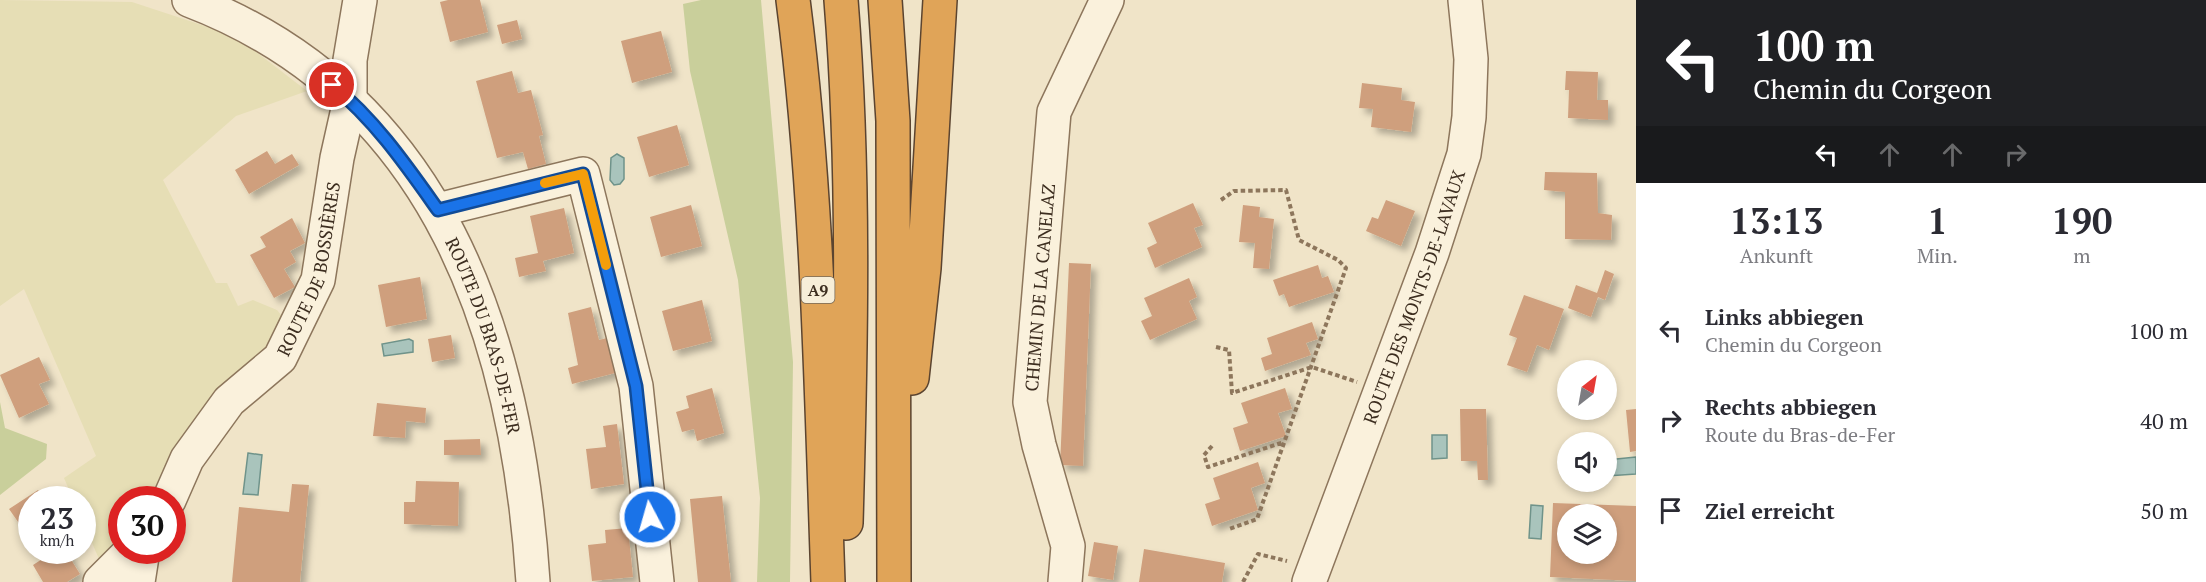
<!DOCTYPE html>
<html lang="de">
<meta charset="utf-8">
<style>
body{margin:0;font-family:"PT Serif",serif;background:#f7f7f7;color:#2b2b33;height:100vh;display:flex;flex-direction:column;font-size:22px;white-space:nowrap}
*{box-sizing:border-box;margin:0}
p{font-size:20px;color:#7c7c81}
.icon{flex:none;width:33px;height:33px;fill:none;stroke:currentColor;stroke-width:2;stroke-linecap:round;stroke-linejoin:round}
.map{position:relative;flex:1;overflow:hidden}
.drawer{display:flex;flex-direction:column;background:#fff;width:570px}
.drawer>*{flex:none}
.top-card{background:#202124;color:#fff;overflow:hidden}
.needle{width:39px;rotate:31deg}
.tools{position:absolute;left:1557px;top:360px;display:grid;gap:12px}
.tools a{display:grid;place-items:center;width:60px;height:60px;border-radius:50%;background:#fff;box-shadow:0 3px 9px #0003;font-size:30px}
.speed{position:absolute;left:18px;top:486px;display:flex;gap:12px;font-size:30px;font-weight:700;text-align:center}
.speed>*{display:grid;place-content:center;width:78px;height:78px;border-radius:50%;background:#fff;box-shadow:0 3px 9px #0003;line-height:1}
.speed small{font-size:15px;font-weight:400}
.speed .limit{border:9px solid #d22;background:#fff;color:#111}
.pin{position:absolute;display:grid;place-items:center;width:51px;height:51px;color:#fff;margin:-26px;border:3px solid #fff;border-radius:50%;box-shadow:0 2px 6px #0007}
.me{position:absolute;width:66px;margin:-33px;rotate:354deg;stroke-linejoin:round;filter:drop-shadow(0 0 4px #0008)}
.turn{display:flex;align-items:center;gap:21px;height:126px;padding:0 18px;font-size:27px}
.turn .icon{width:78px;height:78px;stroke-width:2.5}
.turn b{display:block;font-size:42px;line-height:51px}
.lanes{display:flex;align-items:center;height:57px;padding:0 18px;background:#0003;justify-content:center;gap:30px;direction:ltr}
.lanes .off{opacity:.35}
.eta{display:flex;justify-content:space-evenly;align-items:center;height:102px;text-align:center}
.eta b{font-size:36px;font-weight:600;line-height:42px}
ul{padding:0;list-style:none}
li{display:flex;align-items:center;gap:18px;height:90px;padding:0 18px}
li div{flex:1}
li b{display:block;font-size:22px}
li em{font-style:normal}
main{display:flex;flex:1;min-height:0}
.map>svg:first-child{display:block}
.farmland{fill:#e6deb5}
.green{fill:#c9cf9b}
.water{fill:#a9c4bc;stroke:#6f938a;stroke-width:1.5}
.building{fill:#cf9f7d;fill-rule:evenodd;filter:url(#shadow)}
.lines{fill:none;stroke-linecap:round;stroke-linejoin:round}
.minor-casing{stroke:#8d765c;stroke-width:36}
.highway-casing{stroke:#5b4430;stroke-width:36}
.path{stroke:#8d765c;stroke-width:4;stroke-dasharray:4.5 3;stroke-linecap:butt}
.minor{stroke:#faf1dc;stroke-width:33}
.highway{stroke:#e0a458;stroke-width:33}
.route-casing{stroke:#114b97;stroke-width:15}
.route{stroke:#1a73e8;stroke-width:10}
.slow{stroke:#f59e0b;stroke-width:10}
.labels{text-anchor:middle;dominant-baseline:central;stroke-width:6;stroke-linejoin:round;paint-order:stroke}
.shield{fill:#f7eed8;stroke:#756857;stroke-width:1.5}
.shield-label{font-size:16px;font-weight:bold;fill:#3d2e20}
.street-label{font-size:18px;fill:#3d2e20;stroke:#f7eed8}
</style>
<main>
<div class="map">
<svg width="1636" height="582" viewBox="0 0 1636 582">
<defs>
<filter id="shadow"><feDropShadow dx="5.5" dy="5.5" stdDeviation="3" flood-color="#0004"/></filter>
</defs>
<rect width="100%" height="100%" fill="#f0e4c8"/>
<path class="farmland" d="M0,0L132,2L214,29L251,48L307,91L236,116L163,180L216,283H227L238,306L253,300L277,310L289,325L161,499L122,500L121,550L113,561L99,559L83,522L82,500L73,499L64,478L96,456L24,289L0,306Z"/>
<path class="green" d="M701,0H761L793,362L790,582H757L760,498L738,280L690,71L683,4Z
M0,402L5,428L47,444L46,459L0,495Z"/>
<path class="water" d="M617,154L624,158V179L620,184L614,185L610,180L611,158Z
M409,339L413,341V352L384,356L382,344Z
M1432,435H1447V458L1432,459Z
M248,453L262,455L258,495L243,494Z
M1636,457V474L1607,476V460Z
M1531,505L1543,506L1541,539L1529,538Z"/>
<path class="building" d="M448,0H480L488,32L450,42L440,2Z
M517,20L522,39L502,44L497,25Z
M661,31L672,72L632,83L621,41Z
M512,71L518,93L531,90L543,135L539,136L546,164L528,169L523,152L497,158L476,81Z
M1566,71L1598,72L1597,100H1608V120L1568,118L1569,90H1565Z
M1362,83L1402,88L1401,100L1415,102L1411,132L1371,127L1373,109L1359,108Z
M677,125L689,165L649,177L637,137Z
M267,151L275,164L292,154L299,165L249,194L235,170Z
M1545,172L1597,173L1598,213L1612,215L1611,240L1565,239V192L1544,190Z
M1386,200L1415,211L1401,246L1366,231L1372,217L1378,219Z
M1193,203L1203,225L1194,228L1202,247L1155,268L1147,248L1157,243L1148,223Z
M691,205L702,246L661,257L650,217Z
M1243,205L1260,207L1259,217L1274,219L1269,269L1253,268L1255,243L1239,242Z
M564,208L574,253L543,261L546,271L519,277L515,258L538,253L530,216Z
M292,218L305,243L290,251L296,262L284,269L295,287L274,298L250,255L266,247L260,237Z
M1069,263L1091,264L1083,466L1060,465Z
M1318,265L1322,278L1328,276L1334,292L1289,307L1284,294L1279,296L1273,280Z
M1605,270L1614,274L1605,300L1598,297L1591,317L1568,308L1576,285L1597,293Z
M420,277L427,319L386,327L378,285Z
M1189,278L1197,297L1189,301L1197,319L1150,340L1141,321L1152,316L1144,298Z
M1524,295L1564,309L1549,350L1537,345L1527,372L1507,365L1517,338L1509,335Z
M702,300L712,341L673,351L662,311Z
M591,307L599,340L611,337L619,372L572,384L568,368L578,365L568,313Z
M1312,322L1318,339L1306,343L1311,355L1265,371L1261,358L1272,354L1267,338Z
M451,335L455,358L432,362L428,339Z
M39,357L50,380L39,384L49,404L19,418L0,375Z
M712,388L724,433L697,441L694,429L682,432L676,412L689,408L686,396Z
M1285,388L1292,409L1278,413L1286,436L1240,451L1233,428L1248,423L1241,403Z
M377,403L426,408L425,423L406,421L405,438L373,436Z
M1460,409H1486L1488,480H1478L1477,461H1461Z
M1636,409V451L1630,452L1626,410Z
M617,424L624,484L591,489L586,449L606,447L603,426Z
M480,439L481,455H444V440Z
M1258,462L1265,483L1251,488L1258,510L1212,526L1205,504L1220,499L1213,478Z
M416,481L459,482L458,526L404,524V502H415Z
M292,484L309,485L300,582H232L239,507L289,512Z
M38,490L45,500H32V533L28,536L9,509Z
M722,496L731,582H698L690,499Z
M1553,503L1636,506V581L1550,577ZM1568,514H1606V554H1568Z
M628,528L633,577L592,581L588,545L606,543L605,530Z
M1094,542L1118,546L1113,580L1088,576Z
M1144,549L1225,563L1222,582H1139Z
M56,550H65L80,574L67,582H43L33,565Z"/>
<g class="lines">
<g class="minor-casing">
<g id="minor">
<path id="s1" d="M189,0C440,96 517,336 533,582"/>
<path d="M438,210L583,174L636,386L657,582"/>
<path id="s2" d="M169,500L187,459L229,401L280,358L318,280L337,158L350,100V60L360,0"/>
<path d="M100,582L132,550"/>
<path d="M138,582L143,550"/>
<path id="s3" d="M1065,582L1068,546L1039,445L1030,402L1054,112L1107,0"/>
<path id="s4" d="M1309,582L1432,253L1464,154L1469,117L1471,59L1465,0"/>
</g>
</g>
<g class="highway-casing">
<path id="highway" d="M793,0C818,193 821,388 828,582
M841,0C855,174 851,349 846,523
M885,0L893,121L894,582
M912,378L924,268L940,0"/>
</g>
<path class="path" d="M1221,200L1234,191L1286,190L1299,240L1338,260L1346,268L1257,519L1229,529
M1216,347L1229,350L1232,393L1312,367L1357,382
M1212,446L1204,455L1208,467L1284,442
M1243,582L1258,554L1287,561"/>
<use href="#minor" class="minor"/>
<use href="#highway" class="highway"/>
</g>
<g class="lines">
<g class="route-casing">
<path id="route" d="M332,85C375,120 406,165 438,210L583,174L636,386L650,517"/>
</g>
<use href="#route" class="route"/>
<path class="slow" d="M545,183L583,174L606,265"/>
</g>
<g class="labels">
<rect class="shield" x="801.5" y="277" width="33" height="26" rx="4.5"/>
<g class="shield-label">
<text x="818" y="290">A9</text>
</g>
<g class="street-label">
<text stroke="none"><textPath href="#s2" startOffset="278">ROUTE DE BOSSIÈRES</textPath></text>
<text stroke="none"><textPath href="#s3" startOffset="300">CHEMIN DE LA CANELAZ</textPath></text>
<text stroke="none"><textPath href="#s4" startOffset="304">ROUTE DES MONTS-DE-LAVAUX</textPath></text>
<text stroke="none"><textPath href="#s1" startOffset="466">ROUTE DU BRAS-DE-FER</textPath></text>
</g>
</g>
</svg>
<div class="tools">
<a><svg class="needle" viewBox="-14 -14 28 28"><path d="M0-13l5 13h-10z" fill="#e53935"/><path d="M0 13l5-13h-10z" fill="#7c7c81"/></svg></a>
<a><svg class="icon" aria-label="sound" viewBox="0 0 24 24"><path d="M4 9h4l5-4v14l-5-4H4zM17 9q2 3 0 6"/></svg></a>
<a><svg class="icon" aria-label="layers" viewBox="0 0 24 24"><path d="M12 4l9 5-9 5-9-5zM3 14l9 5 9-5"/></svg></a>
</div>
<div class="speed"><div>23<small>km/h</small></div><div class="limit">30</div></div>
<div class="pin" style="left:332px;top:85px;background:#d93025"><svg class="icon" aria-label="arrive" viewBox="0 0 24 24"><path d="M6 21V4h12l-3 4 3 4H6"/></svg></div>
<svg class="me" style="left:650px;top:517px" viewBox="-20 -20 40 40"><circle r="17" fill="#1a73e8" stroke="#fff" stroke-width="3"/><path d="M0-11L8 9 0 5-8 9z" fill="#fff"/></svg>
</div>
<section class="drawer">
<div class="top-card">
<div class="turn"><svg class="icon" aria-label="left" viewBox="0 0 24 24"><path d="M17 20v-9H6M10 6l-5 5 5 5"/></svg><div><b>100 m</b>Chemin du Corgeon</div></div>
<div class="lanes"><svg class="icon" aria-label="left" viewBox="0 0 24 24"><path d="M17 20v-9H6M10 6l-5 5 5 5"/></svg><svg class="icon off" aria-label="ahead" viewBox="0 0 24 24"><path d="M12 20V5M6 11l6-6 6 6"/></svg><svg class="icon off" aria-label="ahead" viewBox="0 0 24 24"><path d="M12 20V5M6 11l6-6 6 6"/></svg><svg class="icon off" aria-label="right" viewBox="0 0 24 24"><path d="M7 20v-9h11M14 6l5 5-5 5"/></svg></div>
</div>
<div class="eta">
<div><b>13:13</b><p>Ankunft</p></div>
<div><b>1</b><p>Min.</p></div>
<div><b>190</b><p>m</p></div>
</div>
<ul>
<li><svg class="icon" aria-label="left" viewBox="0 0 24 24"><path d="M17 20v-9H6M10 6l-5 5 5 5"/></svg><div><b>Links abbiegen</b><p>Chemin du Corgeon</p></div><em>100 m</em></li>
<li><svg class="icon" aria-label="right" viewBox="0 0 24 24"><path d="M7 20v-9h11M14 6l5 5-5 5"/></svg><div><b>Rechts abbiegen</b><p>Route du Bras-de-Fer</p></div><em>40 m</em></li>
<li><svg class="icon" aria-label="arrive" viewBox="0 0 24 24"><path d="M6 21V4h12l-3 4 3 4H6"/></svg><div><b>Ziel erreicht</b></div><em>50 m</em></li>
</ul>
</section>
</main>
